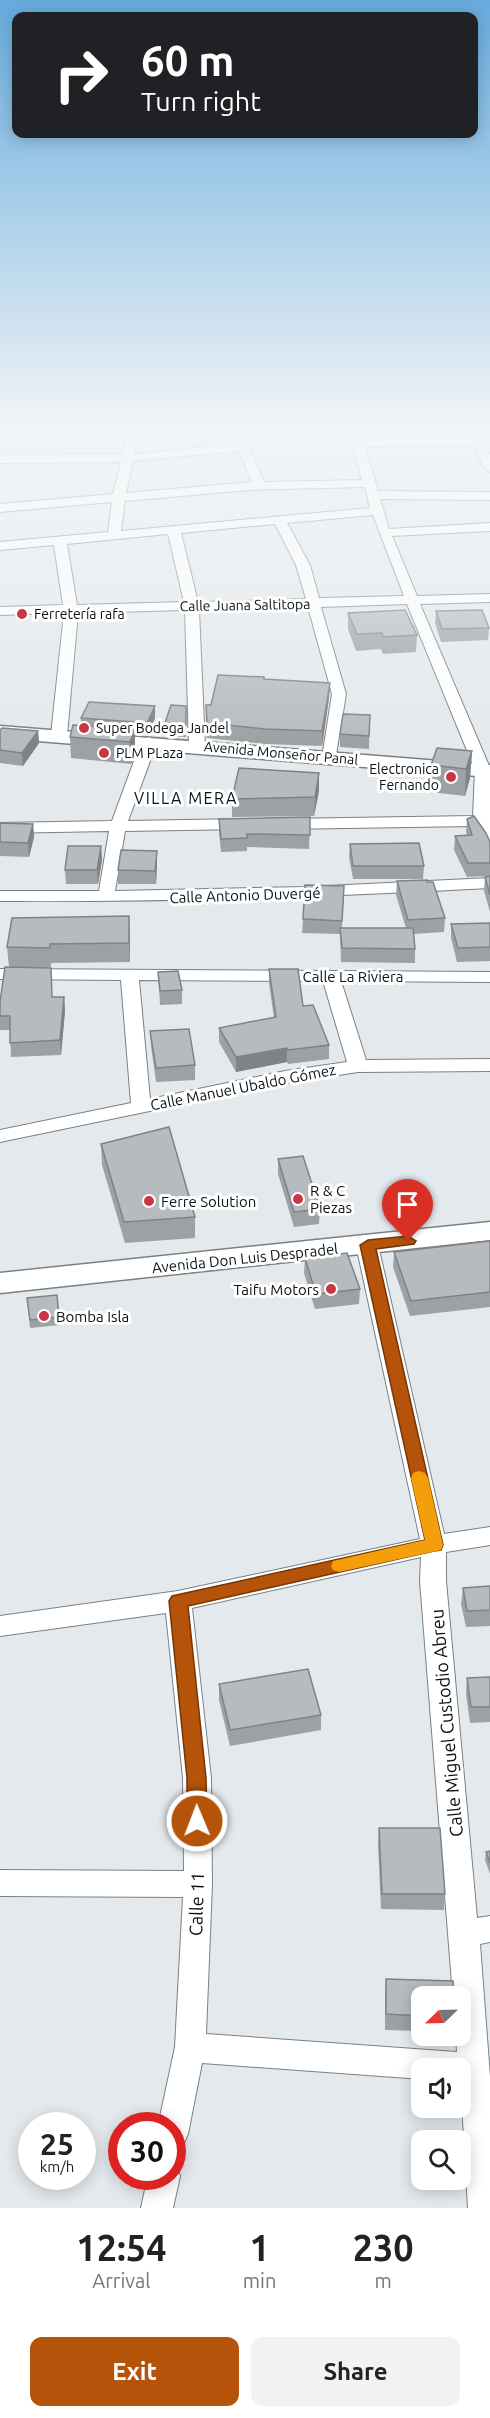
<!DOCTYPE html>
<meta charset="utf-8">
<style>
body{margin:0;font-family:Ubuntu,sans-serif;background:#f2f2f2;color:#222;height:100vh;display:flex;flex-direction:column;font-size:22px;white-space:nowrap}
*{box-sizing:border-box;margin:0}
p{font-size:20px;color:#767676}
.icon{flex:none;width:33px;height:33px;fill:none;stroke:currentColor;stroke-width:2;stroke-linecap:round;stroke-linejoin:round}
.map{position:relative;height:2208px;overflow:hidden}
.side{display:flex;flex-direction:column;background:#fff;flex:1}
.side>*{flex:none}
.hud{position:absolute;left:12px;top:12px;width:466px;height:126px;border-radius:12px;box-shadow:0 3px 15px #0003;background:#202124;color:#fff;overflow:hidden}
.needle{width:39px;rotate:247deg}
.buttons{position:absolute;left:411px;top:1986px;display:grid;gap:12px}
.buttons a{display:grid;place-items:center;width:60px;height:60px;border-radius:12px;background:#fff;box-shadow:0 3px 15px #0003;font-size:30px}
.speed{position:absolute;left:18px;top:2112px;display:flex;gap:12px;font-size:30px;font-weight:700;text-align:center}
.speed>*{display:grid;place-content:center;width:78px;height:78px;border-radius:50%;background:#fff;box-shadow:0 3px 15px #0003;line-height:1}
.speed small{font-size:15px;font-weight:400}
.speed .limit{border:9px solid #d22;background:#fff;color:#111}
.pin{position:absolute;display:grid;place-items:center;width:51px;height:51px;color:#fff;margin:-62px -26px;border-radius:50% 50% 50% 0;rotate:-45deg;box-shadow:0 0 6px #0007}
.pin .icon{rotate:45deg}
.me{position:absolute;width:66px;margin:-33px;rotate:359deg;stroke-linejoin:round;filter:drop-shadow(0 0 4px #0008)}
.turn{display:flex;align-items:center;gap:21px;height:126px;padding:0 30px;font-size:27px}
.turn .icon{width:78px;height:78px;stroke-width:2.5}
.turn b{display:block;font-size:42px;line-height:51px}
.eta{display:flex;justify-content:space-evenly;align-items:center;height:102px;text-align:center}
.eta b{font-size:36px;font-weight:700;line-height:42px}
.button{display:flex;gap:12px;margin-top:auto;padding:12px 30px}
.button a{flex:1;height:69px;border-radius:12px;background:#b45309;color:#fff;font-size:24px;font-weight:700;line-height:69px;text-align:center}
.button a+a{background:#f2f2f2;color:#222}
.map>svg:first-child{display:block}
.green{fill:#b4e1fd}
.lines{fill:none;stroke-linecap:round;stroke-linejoin:round}
.minor-casing{stroke:#7a8084;stroke-width:2}
.secondary-casing{stroke:#7a8084;stroke-width:3}
.minor{fill:#fff;fill-rule:evenodd}
.secondary{fill:#fff;fill-rule:evenodd}
.wall{fill:#9ca1a4}
.shaded-wall{fill:#7f8386}
.building{fill:#b5bbbf;stroke:#7f8386;stroke-width:1.5}
.route{fill:#b45309;stroke:#753606;stroke-width:1.5}
.slow{fill:#f59e0b}
.poi-dot{fill:#c73745;stroke:#fff;stroke-width:2}
.labels{text-anchor:middle;dominant-baseline:central;stroke-width:6;stroke-linejoin:round;paint-order:stroke}
.far-street-label{font-size:14px;fill:#0d1011;stroke:#fff}
.far-poi-label{font-size:14px;fill:#0d1011;stroke:#fff;text-anchor:start}
.street-label{font-size:15px;fill:#0d1011;stroke:#fff}
.poi-label{font-size:15px;fill:#0d1011;stroke:#fff;text-anchor:start}
.neighbourhood-label{font-size:16px;letter-spacing:1.5px;fill:#0d1011;stroke:#fff}
.near-street-label{font-size:18px;fill:#0d1011;stroke:#fff}
</style>
<div class="map">
<svg width="490" height="2208" viewBox="0 0 490 2208">
<rect width="100%" height="100%" fill="#e3e9ed"/>
<path class="green" d="M371,433H490V438L368,440Z"/>
<g class="lines">
<g class="minor-casing">
<path id="minor" d="M2,433H15L0,444V435Z
M127,433H139L134,454L236,444L231,433H243L264,482L362,480L349,433H361L363,440L490,438V444L485,445L490,455V472L484,468L474,445L365,447L378,491L490,492V500L380,499L389,529L490,523V531L392,536L417,596L490,594V602L420,604L490,768V846L484,844L473,826L283,829L275,824L283,819L473,816L475,770L407,604L321,607L346,694L335,761L330,763L322,758L332,694L308,607L199,610L205,746L197,751L189,746L185,610L78,613L67,735L64,738H54L51,735L64,613L0,615V607L63,605L54,545L0,550V542L108,532L112,502L0,512V504L113,494L121,462L0,463V455L122,454ZM239,451L252,482L126,493L133,461ZM365,487L370,508L121,531L125,501L249,490ZM373,515L404,596L319,598L310,565L287,523ZM275,524L296,565L306,599L198,602L181,533ZM168,534L184,602L77,605L67,544Z
M149,737L157,742L128,821L244,819L252,824L244,829L125,831L115,891L306,887L490,878V888C327,897 163,902 0,901V891H99L109,831L0,833V823L112,821L141,742Z
M0,969L490,972V982L341,981L366,1060L490,1059V1071L358,1072L285,1083L0,1142V1130L131,1103L121,980L0,979ZM139,980L323,981L347,1062L285,1071L150,1099Z
M367,1238L374,1240L378,1245L444,1534L490,1527V1545L446,1552V1581L477,1918L490,1916V1942L480,1944L490,2077V2208H468L460,2068H422V2079L202,2063L188,2134L183,2145L172,2149V2126H158L175,2047L183,1897L0,1896V1870L184,1871L183,1778L166,1613L0,1636V1616L178,1591L420,1539L356,1245L360,1240ZM421,1557L420,1581L453,1996H460V2036H456L457,2052L206,2034L212,1884L211,1778L192,1608Z
M172,2163L175,2165L180,2176L173,2208H141L148,2176H172Z"/>
</g>
<g class="secondary-casing">
<path id="secondary" d="M0,726L490,765V777L0,738Z
M490,1222V1240L0,1293V1273Z"/>
</g>
<use href="#minor" class="minor"/>
<use href="#secondary" class="secondary"/>
</g>
<path class="wall" d="M436,611L489,628L488,640L441,642L435,623Z
M348,613L417,635L416,652L383,654L381,649L356,651L348,629Z
M264,679L330,683L329,698L322,746L265,744L207,738L206,705H211Z
M155,706V718L147,735L135,734V751L131,764L71,758L70,737L81,725V718Z
M370,715L369,749L340,747V734Z
M165,723L186,725V737L165,736Z
M0,730L38,731L39,743L23,766L0,763Z
M472,751L470,778L465,796L430,792L431,765Z
M319,791L314,816L232,817V799Z
M310,817L309,849L247,847V851L221,852L219,832V819Z
M467,819L490,842V912L484,891L485,877L490,876L467,877L454,850L455,836L467,835L466,832Z
M0,823L33,824L34,837L29,857L0,856Z
M350,844L424,866L423,879H353L349,857Z
M101,846L102,860L98,884H66L65,870Z
M157,864L156,884H118V870Z
M397,881L445,918L444,932L414,934L415,949V963L341,962L340,934L302,933L303,919L344,886L342,928H406L396,895Z
M490,923V961L457,962L451,938V924Z
M130,935V962L51,963V967H9L7,947Z
M269,969L303,1006L329,1045V1059L288,1064L287,1062L236,1072L219,1042V1028L274,1018L269,983Z
M158,972L182,990V1004L160,1005Z
M52,997H64L65,1011L61,1055L11,1057L10,1030H0V1002Z
M150,1031L195,1065V1080L156,1082L151,1046Z
M101,1144L195,1217V1238L125,1243L102,1165Z
M278,1159L320,1209L319,1224L294,1227L278,1174Z
M490,1241V1307L410,1316L393,1267L394,1252Z
M305,1258L360,1289L359,1304L315,1309L304,1273Z
M57,1295L60,1325L30,1328L27,1298Z
M490,1586V1626L466,1627L461,1604L463,1588Z
M490,1677V1722L470,1723L466,1694L467,1678Z
M219,1684L321,1715V1730L230,1746L219,1700Z
M379,1828L445,1894L444,1910L381,1909L378,1844Z
M490,1851V1874L485,1860L486,1852Z
M386,1979L422,1996V2031L385,2030V1995Z"/>
<path class="shaded-wall" d="M330,683L329,698L322,746V731Z
M155,706V718L147,735V723Z
M135,729V751L131,764L130,742Z
M38,731L39,743L23,766L22,753Z
M472,751L470,778L465,796L466,769Z
M319,773V791L314,816L315,797Z
M33,824L34,837L29,857L28,843Z
M101,846L102,860L98,884L97,870Z
M157,851V864L156,884L155,871Z
M129,916L130,935V962L129,943Z
M64,997L65,1011L61,1055L60,1040Z
M287,1048V1062L236,1072V1057Z"/>
<path class="building" d="M405,610L417,635L383,637L382,633L357,634L348,613Z
M482,610L489,628L442,629L436,611Z
M218,675L264,677V679L330,683L322,731L265,729L207,723L206,705H211Z
M89,702L155,706L147,723L81,718Z
M171,705L186,706V725L165,723Z
M343,714L370,715L369,736L340,734Z
M73,725L135,729L130,742L70,737Z
M2,728L38,731L22,753L0,750V730Z
M437,748L472,751L466,769L431,765Z
M239,768L319,773L315,797L232,799Z
M474,816L486,833L490,842V863H468L455,836L472,835L467,819Z
M310,817V835L247,834V838L221,839L219,819Z
M0,823L33,824L28,843L0,842Z
M419,843L424,866H353L350,844Z
M68,846H101L97,870H65Z
M121,850L157,851L155,871L118,870Z
M490,876V895L485,877Z
M427,880V882H433L445,918L408,920L397,881Z
M305,885L344,886L342,921L303,919Z
M129,916V943L50,944V948L7,947L12,918Z
M490,923V947L458,948L451,924Z
M340,928H413L415,949L342,948Z
M5,967L51,968L52,997H64L60,1040L10,1043V1016H0V1002Z
M269,969H298L303,1006L313,1005L329,1045L288,1050L287,1048L236,1057L219,1028L276,1017Z
M178,971L182,990L160,991L158,972Z
M189,1029L195,1065L156,1068L150,1031Z
M169,1127L195,1217L124,1222L101,1144Z
M303,1156L320,1209L294,1212L278,1159Z
M490,1241V1292L411,1301L394,1252Z
M347,1253L360,1289L316,1294L305,1258Z
M57,1295L59,1317L30,1320L27,1298Z
M490,1586V1610L467,1611L463,1588Z
M308,1669L321,1715L230,1730L219,1684Z
M490,1677V1707H471L467,1678Z
M379,1828H440L445,1894H382Z
M490,1851V1863L486,1852Z
M386,1979L453,1981L454,1996H422V2016L386,2014Z"/>
<linearGradient id="sky" x2="0" y2="1"><stop stop-color="#66aadc"/><stop offset="0.58" stop-color="#f2f5f7"/><stop offset="1" stop-color="#f2f5f7" stop-opacity="0"/></linearGradient>
<rect width="490" height="742" fill="url(#sky)"/>
<path class="route" d="M408,1236L416,1241L414,1244L376,1249L443,1545L441,1550L434,1551L188,1606L206,1778L207,1821L204,1827L197,1829L190,1827L187,1821V1778L169,1601L172,1596L425,1540L360,1245L368,1240Z"/>
<path class="slow" d="M419,1471L425,1473L428,1478L443,1545L441,1550L339,1572L333,1570L331,1566L333,1561L425,1540L411,1478L413,1473Z"/>
<g class="poi-dot">
<circle cx="22" cy="614" r="6"/>
<circle cx="84" cy="728" r="6"/>
<circle cx="104" cy="753" r="6"/>
<circle cx="451" cy="777" r="6"/>
<circle cx="298" cy="1199" r="6"/>
<circle cx="149" cy="1201" r="6"/>
<circle cx="331" cy="1289" r="6"/>
<circle cx="44" cy="1316" r="6"/>
</g>
<g class="labels">
<g class="far-street-label">
<text transform="translate(245 605) rotate(-1)">Calle Juana Saltitopa</text>
<text transform="translate(281 753) rotate(5)">Avenida Monseñor Panal</text>
</g>
<g class="far-poi-label">
<text x="34" y="614">Ferretería rafa</text>
<text x="96" y="728">Super Bodega Jandel</text>
<text x="116" y="753">PLM PLaza</text>
<text x="439" y="769" text-anchor="end">Electronica<tspan x="439" dy="16">Fernando</tspan></text>
</g>
<g class="street-label">
<text transform="translate(245 895) rotate(-2)">Calle Antonio Duvergé</text>
<text x="353" y="976">Calle La Riviera</text>
<text transform="translate(243 1087) rotate(-11)">Calle Manuel Ubaldo Gómez</text>
<text transform="translate(245 1258) rotate(-6)">Avenida Don Luis Despradel</text>
</g>
<g class="poi-label">
<text x="310" y="1190">R &amp; C<tspan x="310" dy="17">Piezas</tspan></text>
<text x="161" y="1201">Ferre Solution</text>
<text x="319" y="1289" text-anchor="end">Taifu Motors</text>
<text x="56" y="1316">Bomba Isla</text>
</g>
<g class="neighbourhood-label">
<text x="186" y="798">VILLA MERA</text>
</g>
<g class="near-street-label">
<text transform="translate(446 1723) rotate(-95)">Calle Miguel Custodio Abreu</text>
<text transform="translate(196 1904) rotate(-88)">Calle 11</text>
</g>
</g>
</svg>
<div class="buttons">
<a><svg class="needle" viewBox="-14 -14 28 28"><path d="M0-13l5 13h-10z" fill="#e53935"/><path d="M0 13l5-13h-10z" fill="#767676"/></svg></a>
<a><svg class="icon" aria-label="sound" viewBox="0 0 24 24"><path d="M4 9h4l5-4v14l-5-4H4zM17 9q2 3 0 6"/></svg></a>
<a><svg class="icon" aria-label="search" viewBox="0 0 24 24"><circle cx="10" cy="10" r="6"/><path d="M15 15l6 6"/></svg></a>
</div>
<div class="speed"><div>25<small>km/h</small></div><div class="limit">30</div></div>
<div class="pin" style="left:408px;top:1241px;background:#d93025"><svg class="icon" aria-label="arrive" viewBox="0 0 24 24"><path d="M6 21V4h12l-3 4 3 4H6"/></svg></div>
<svg class="me" style="left:197px;top:1821px" viewBox="-20 -20 40 40"><circle r="17" fill="#b45309" stroke="#fff" stroke-width="3"/><path d="M0-11L8 9 0 5-8 9z" fill="#fff"/></svg>
<div class="hud">
<div class="turn"><svg class="icon" aria-label="right" viewBox="0 0 24 24"><path d="M7 20v-9h11M14 6l5 5-5 5"/></svg><div><b>60 m</b>Turn right</div></div>
</div>
</div>
<section class="side">
<div class="eta">
<div><b>12:54</b><p>Arrival</p></div>
<div><b>1</b><p>min</p></div>
<div><b>230</b><p>m</p></div>
</div>
<div class="button"><a>Exit</a><a>Share</a></div>
</section>
